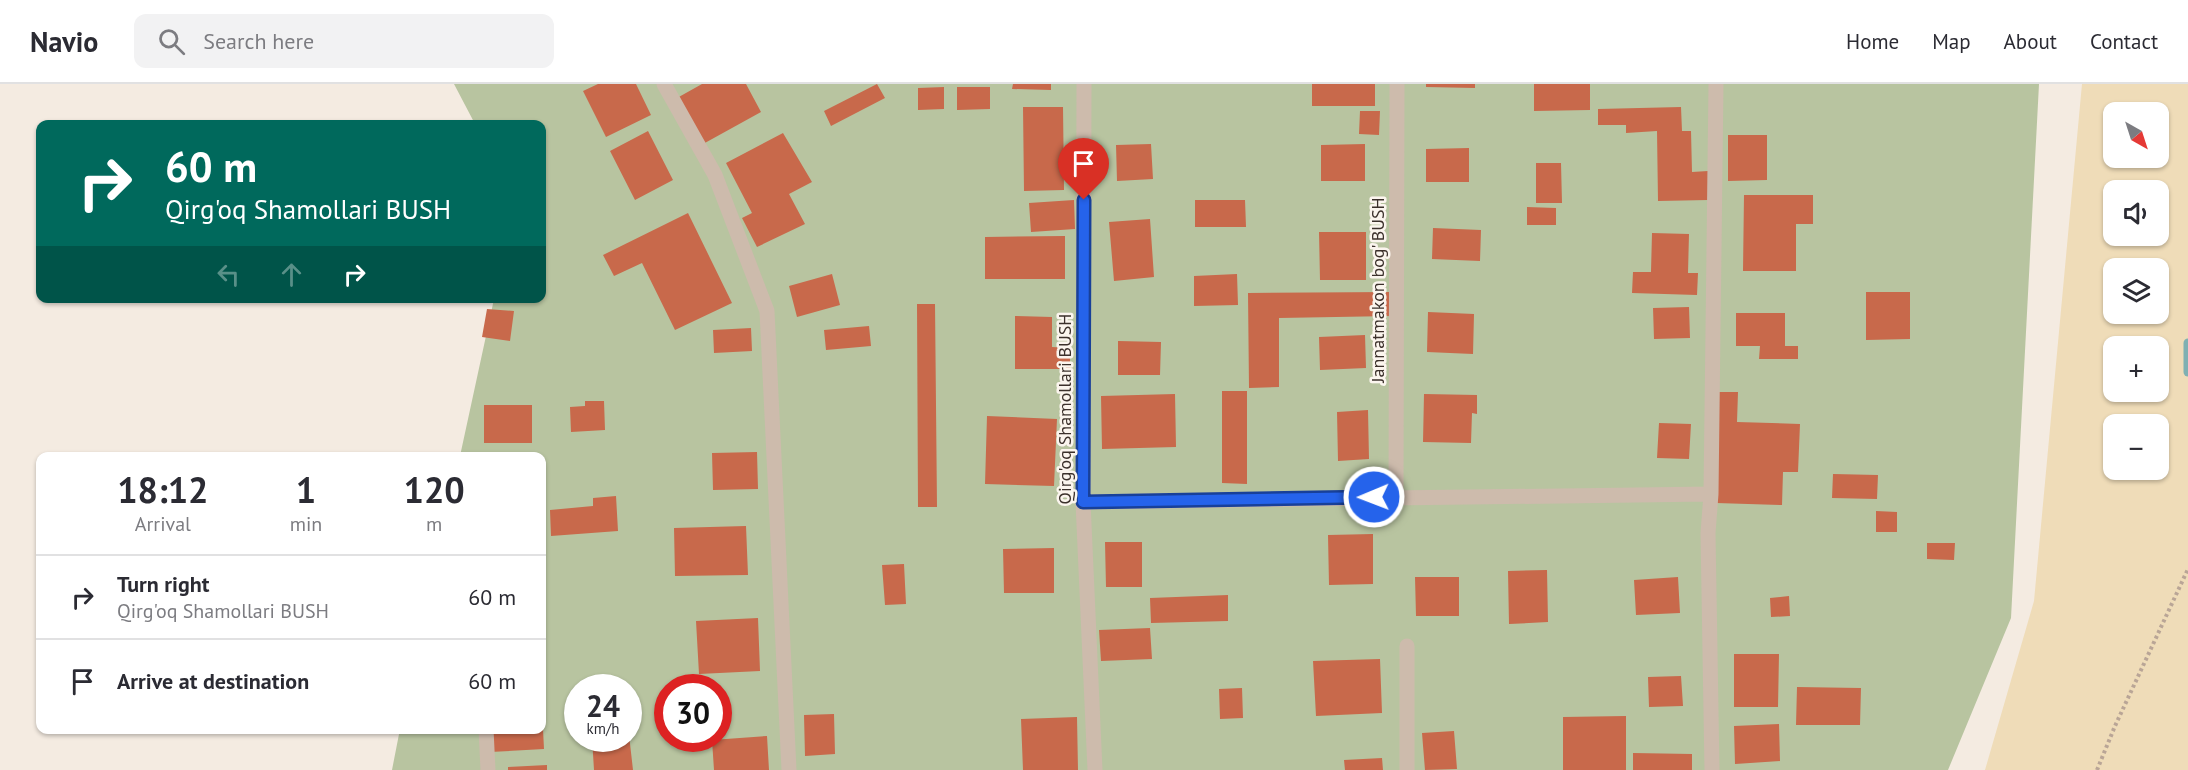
<!DOCTYPE html>
<meta charset="utf-8">
<style>
body{margin:0;font-family:"PT Sans",sans-serif;background:#f2f2f3;color:#2b2b33;height:100vh;display:flex;flex-direction:column;font-size:22px;white-space:nowrap}
*{box-sizing:border-box;margin:0}
p{font-size:20px;color:#7c7c81}
.icon{flex:none;width:33px;height:33px;fill:none;stroke:currentColor;stroke-width:2;stroke-linecap:round;stroke-linejoin:round}
.map{position:relative;flex:1;overflow:hidden}
.panel{position:absolute;left:36px;top:368px;width:510px;height:282px;display:flex;flex-direction:column;background:#fff;border-radius:12px;box-shadow:0 2px 4px #0004}
.panel>*{flex:none}
.top-card{position:absolute;left:36px;top:36px;width:510px;height:183px;border-radius:12px;box-shadow:0 2px 4px #0004;background:#00695c;color:#fff;overflow:hidden}
.needle{width:39px;rotate:141deg}
.fabs{position:absolute;left:2103px;top:18px;display:grid;gap:12px}
.fabs a{display:grid;place-items:center;width:66px;height:66px;border-radius:12px;background:#fff;box-shadow:0 2px 4px #0004;font-size:30px}
.speed{position:absolute;left:564px;top:590px;display:flex;gap:12px;font-size:30px;font-weight:700;text-align:center}
.speed>*{display:grid;place-content:center;width:78px;height:78px;border-radius:50%;background:#fff;box-shadow:0 2px 4px #0004;line-height:1}
.speed small{font-size:15px;font-weight:400}
.speed .limit{border:9px solid #d22;background:#fff;color:#111}
.pin{position:absolute;display:grid;place-items:center;width:51px;height:51px;color:#fff;margin:-62px -26px;border-radius:50% 50% 50% 0;rotate:-45deg;box-shadow:0 0 6px #0007}
.pin .icon{rotate:45deg}
.me{position:absolute;width:66px;margin:-33px;rotate:269deg;stroke-linejoin:round;filter:drop-shadow(0 0 4px #0008)}
.turn{display:flex;align-items:center;gap:21px;height:126px;padding:0 30px;font-size:27px}
.turn .icon{width:78px;height:78px;stroke-width:2.5}
.turn b{display:block;font-size:42px;line-height:51px}
.lanes{display:flex;align-items:center;height:57px;padding:0 30px;background:#0003;justify-content:center;gap:30px;direction:ltr}
.lanes .off{opacity:.35}
.eta{display:flex;justify-content:space-evenly;align-items:center;height:102px;text-align:center}
.eta b{font-size:36px;font-weight:800;line-height:42px}
ul{padding:0;list-style:none}
li{display:flex;align-items:center;gap:18px;height:84px;padding:0 30px;border-top:2px solid #e1e1e2}
li div{flex:1}
li b{display:block;font-size:22px}
li em{font-style:normal}
header{display:flex;align-items:center;gap:36px;box-sizing:border-box;height:84px;padding:0 30px;background:#fff;border-bottom:2px solid #e1e1e2}
header strong{font-size:28px}
nav{display:flex;gap:33px;margin-inline-start:auto;font-size:21px}
.search{width:420px;height:54px;background:#f2f2f3;display:flex;align-items:center;gap:15px;box-sizing:border-box;padding:0 21px;border-radius:12px;color:#7c7c81;font-size:22px}
.map>svg:first-child{display:block}
.green{fill:#b8c4a0;fill-rule:evenodd}
.sand{fill:#efdcb8;fill-rule:evenodd}
.lines{fill:none;stroke-linecap:round;stroke-linejoin:round}
.stream{stroke:#7fb0b2;stroke-width:9}
.building{fill:#c8694b}
.path{stroke:#b9a596;stroke-width:4;stroke-dasharray:3 3;stroke-linecap:butt}
.minor{stroke:#cdbbac;stroke-width:15}
.route-casing{stroke:#184099;stroke-width:15}
.route{stroke:#2563eb;stroke-width:10}
.labels{text-anchor:middle;dominant-baseline:central;stroke-width:5;stroke-linejoin:round;paint-order:stroke}
.street-label{font-size:18px;fill:#3b302b;stroke:#fbf5ee}
</style>
<header>
<strong>Navio</strong>
<div class="search"><svg class="icon" aria-label="search" viewBox="0 0 24 24"><circle cx="10" cy="10" r="6"/><path d="M15 15l6 6"/></svg>Search here</div>
<nav><a>Home</a><a>Map</a><a>About</a><a>Contact</a></nav>
</header>
<div class="map">
<svg width="2188" height="686" viewBox="0 0 2188 686">
<rect width="100%" height="100%" fill="#f4ebe1"/>
<path class="green" d="M454,0H2039L2011,534L1948,686H392L400,645H542V372H460L494,215L542,214V40H475ZM578,603H628V654H578ZM668,603H718V654H668Z"/>
<path class="sand" d="M2082,0H2188V686H1985L2034,517ZM2114,28H2158V74H2114ZM2158,106V152H2114V106ZM2158,184V230H2114V184ZM2114,262H2158V308H2114ZM2114,340H2158V386H2114Z"/>
<g class="lines">
<path class="stream" d="M2188,259V288"/>
</g>
<path class="building" d="M598,0H636L651,31L606,53L583,7Z
M702,0H746L761,28L703,60L677,14Z
M877,0L885,14L831,42L824,27Z
M1013,0H1051V6L1012,5Z
M1312,0H1375V22H1312Z
M1426,0H1475V4L1426,3Z
M1534,0H1590V26L1534,27Z
M944,3V25L918,26V4Z
M957,3H990V25L957,26Z
M1023,23H1063L1064,106L1024,107Z
M1681,23L1682,47H1691L1692,88L1708,87V116L1658,117L1657,47L1626,49V41H1598V25Z
M1360,27H1380L1379,51L1359,50Z
M648,47L673,96L635,116L610,67Z
M783,49L812,98L789,110L805,140L757,163L742,134L752,129L726,79Z
M1728,51H1767V96L1728,97Z
M1151,60L1153,95L1117,97L1116,61Z
M1365,60V97H1321V61Z
M1469,64V98H1426V65Z
M1536,79H1561L1562,119H1536Z
M1744,111H1813V140H1796V187H1743Z
M1074,116L1075,145L1031,148L1029,119Z
M1195,116H1245L1246,143H1195Z
M1527,123L1556,124V141H1527Z
M688,129L732,219L675,246L642,179L614,192L603,171Z
M1150,135L1154,193L1114,197L1109,138Z
M1433,144L1481,146L1480,177L1432,175Z
M1319,148H1366V196H1320Z
M1652,149L1689,150L1688,189H1698L1697,211L1632,209L1633,188H1651Z
M1065,152V195H985V153Z
M832,190L840,221L797,233L789,202Z
M1237,190L1238,221L1194,222V192Z
M1392,208V232L1279,234V303L1249,304L1248,209Z
M1866,208H1910V255L1866,256Z
M917,220H935L937,423H918Z
M1689,223L1690,254L1654,255L1653,224Z
M487,225L514,227L510,257L482,253Z
M1428,228L1474,230L1473,270L1427,268Z
M1736,229H1785V262H1798V275H1759L1760,262H1736Z
M1015,232L1052,233V263L1070,264V285H1015Z
M869,242L871,262L826,266L824,246Z
M751,244L752,267L714,269L713,246Z
M1365,251L1366,284L1320,286L1319,253Z
M1118,257L1161,258L1160,291H1118Z
M1222,307H1247V400L1222,399Z
M1719,308H1738L1737,338L1800,340L1798,388H1783L1782,421L1716,419Z
M1175,310L1176,363L1102,365L1101,312Z
M1424,310L1477,311V330L1472,329L1471,359L1423,358Z
M585,317H604L605,346L571,348L570,323L585,322Z
M484,321H532V359H484Z
M1368,326L1369,375L1338,377L1337,328Z
M987,332L1057,335L1054,402L985,400Z
M1659,339L1691,340L1689,375L1657,374Z
M757,368L758,405L713,406L712,369Z
M1833,390L1878,391L1877,415L1832,414Z
M616,412L618,447L551,452L550,426L593,422V414Z
M1876,427L1897,428V448H1876Z
M746,442L748,491L675,492L674,444Z
M1373,450V500L1329,501L1328,451Z
M1105,458H1142V503H1106Z
M1927,459H1955L1954,476L1927,475Z
M1054,464V509H1004L1003,465Z
M904,480L906,520L885,521L882,481Z
M1547,486L1548,538L1509,540L1508,487Z
M1415,493H1459V532H1416Z
M1678,493L1680,529L1636,531L1634,496Z
M1228,511V537L1151,539L1150,514Z
M1789,512L1790,532L1771,533L1770,514Z
M758,534L760,587L699,590L696,537Z
M1150,544L1152,575L1101,577L1099,546Z
M1734,570H1779L1778,623H1734Z
M1380,575L1382,629L1316,632L1313,577Z
M1681,592L1683,622L1649,623L1648,593Z
M1797,603L1861,604L1860,641H1796Z
M1242,604L1243,634L1220,635L1219,605Z
M834,630L835,670L805,672L804,631Z
M1626,632V686H1563V633Z
M1077,633L1078,686H1023L1021,635Z
M1779,640L1780,677L1735,680L1734,642Z
M628,642L633,686H594L592,654H628Z
M489,645H543L544,665L490,668Z
M1454,647L1457,685L1425,686L1422,649Z
M767,652L769,686H714L712,656Z
M1633,669L1692,670V686H1633Z
M1382,674L1383,686H1345L1344,676Z
M547,681V686H508V683Z"/>
<g class="lines">
<path class="path" d="M2097,686L2115,642L2188,485"/>
<path class="minor" d="M664,0L715,91L767,227L789,686
M1084,0L1083,418L1095,686
M1396,413L1397,0
M1083,418L1711,410
M486,645L488,686
M1407,686V562
M1712,686L1708,449L1711,410L1716,0"/>
</g>
<g class="lines">
<g class="route-casing">
<path id="route" d="M1084,116L1083,418L1374,413"/>
</g>
<use href="#route" class="route"/>
</g>
<g class="labels">
<g class="street-label">
<text transform="translate(1377 206) rotate(-90)">Jannatmakon bog' BUSH</text>
<text transform="translate(1064 325) rotate(-90)">Qirg'oq Shamollari BUSH</text>
</g>
</g>
</svg>
<div class="fabs">
<a><svg class="needle" viewBox="-14 -14 28 28"><path d="M0-13l5 13h-10z" fill="#e53935"/><path d="M0 13l5-13h-10z" fill="#7c7c81"/></svg></a>
<a><svg class="icon" aria-label="sound" viewBox="0 0 24 24"><path d="M4 9h4l5-4v14l-5-4H4zM17 9q2 3 0 6"/></svg></a>
<a><svg class="icon" aria-label="layers" viewBox="0 0 24 24"><path d="M12 4l9 5-9 5-9-5zM3 14l9 5 9-5"/></svg></a>
<a>+</a>
<a>−</a>
</div>
<div class="speed"><div>24<small>km/h</small></div><div class="limit">30</div></div>
<div class="pin" style="left:1084px;top:116px;background:#d93025"><svg class="icon" aria-label="arrive" viewBox="0 0 24 24"><path d="M6 21V4h12l-3 4 3 4H6"/></svg></div>
<svg class="me" style="left:1374px;top:413px" viewBox="-20 -20 40 40"><circle r="17" fill="#2563eb" stroke="#fff" stroke-width="3"/><path d="M0-11L8 9 0 5-8 9z" fill="#fff"/></svg>
<div class="top-card">
<div class="turn"><svg class="icon" aria-label="right" viewBox="0 0 24 24"><path d="M7 20v-9h11M14 6l5 5-5 5"/></svg><div><b>60 m</b>Qirg'oq Shamollari BUSH</div></div>
<div class="lanes"><svg class="icon off" aria-label="left" viewBox="0 0 24 24"><path d="M17 20v-9H6M10 6l-5 5 5 5"/></svg><svg class="icon off" aria-label="ahead" viewBox="0 0 24 24"><path d="M12 20V5M6 11l6-6 6 6"/></svg><svg class="icon" aria-label="right" viewBox="0 0 24 24"><path d="M7 20v-9h11M14 6l5 5-5 5"/></svg></div>
</div>
<section class="panel">
<div class="eta">
<div><b>18:12</b><p>Arrival</p></div>
<div><b>1</b><p>min</p></div>
<div><b>120</b><p>m</p></div>
</div>
<ul>
<li><svg class="icon" aria-label="right" viewBox="0 0 24 24"><path d="M7 20v-9h11M14 6l5 5-5 5"/></svg><div><b>Turn right</b><p>Qirg'oq Shamollari BUSH</p></div><em>60 m</em></li>
<li><svg class="icon" aria-label="arrive" viewBox="0 0 24 24"><path d="M6 21V4h12l-3 4 3 4H6"/></svg><div><b>Arrive at destination</b></div><em>60 m</em></li>
</ul>
</section>
</div>
